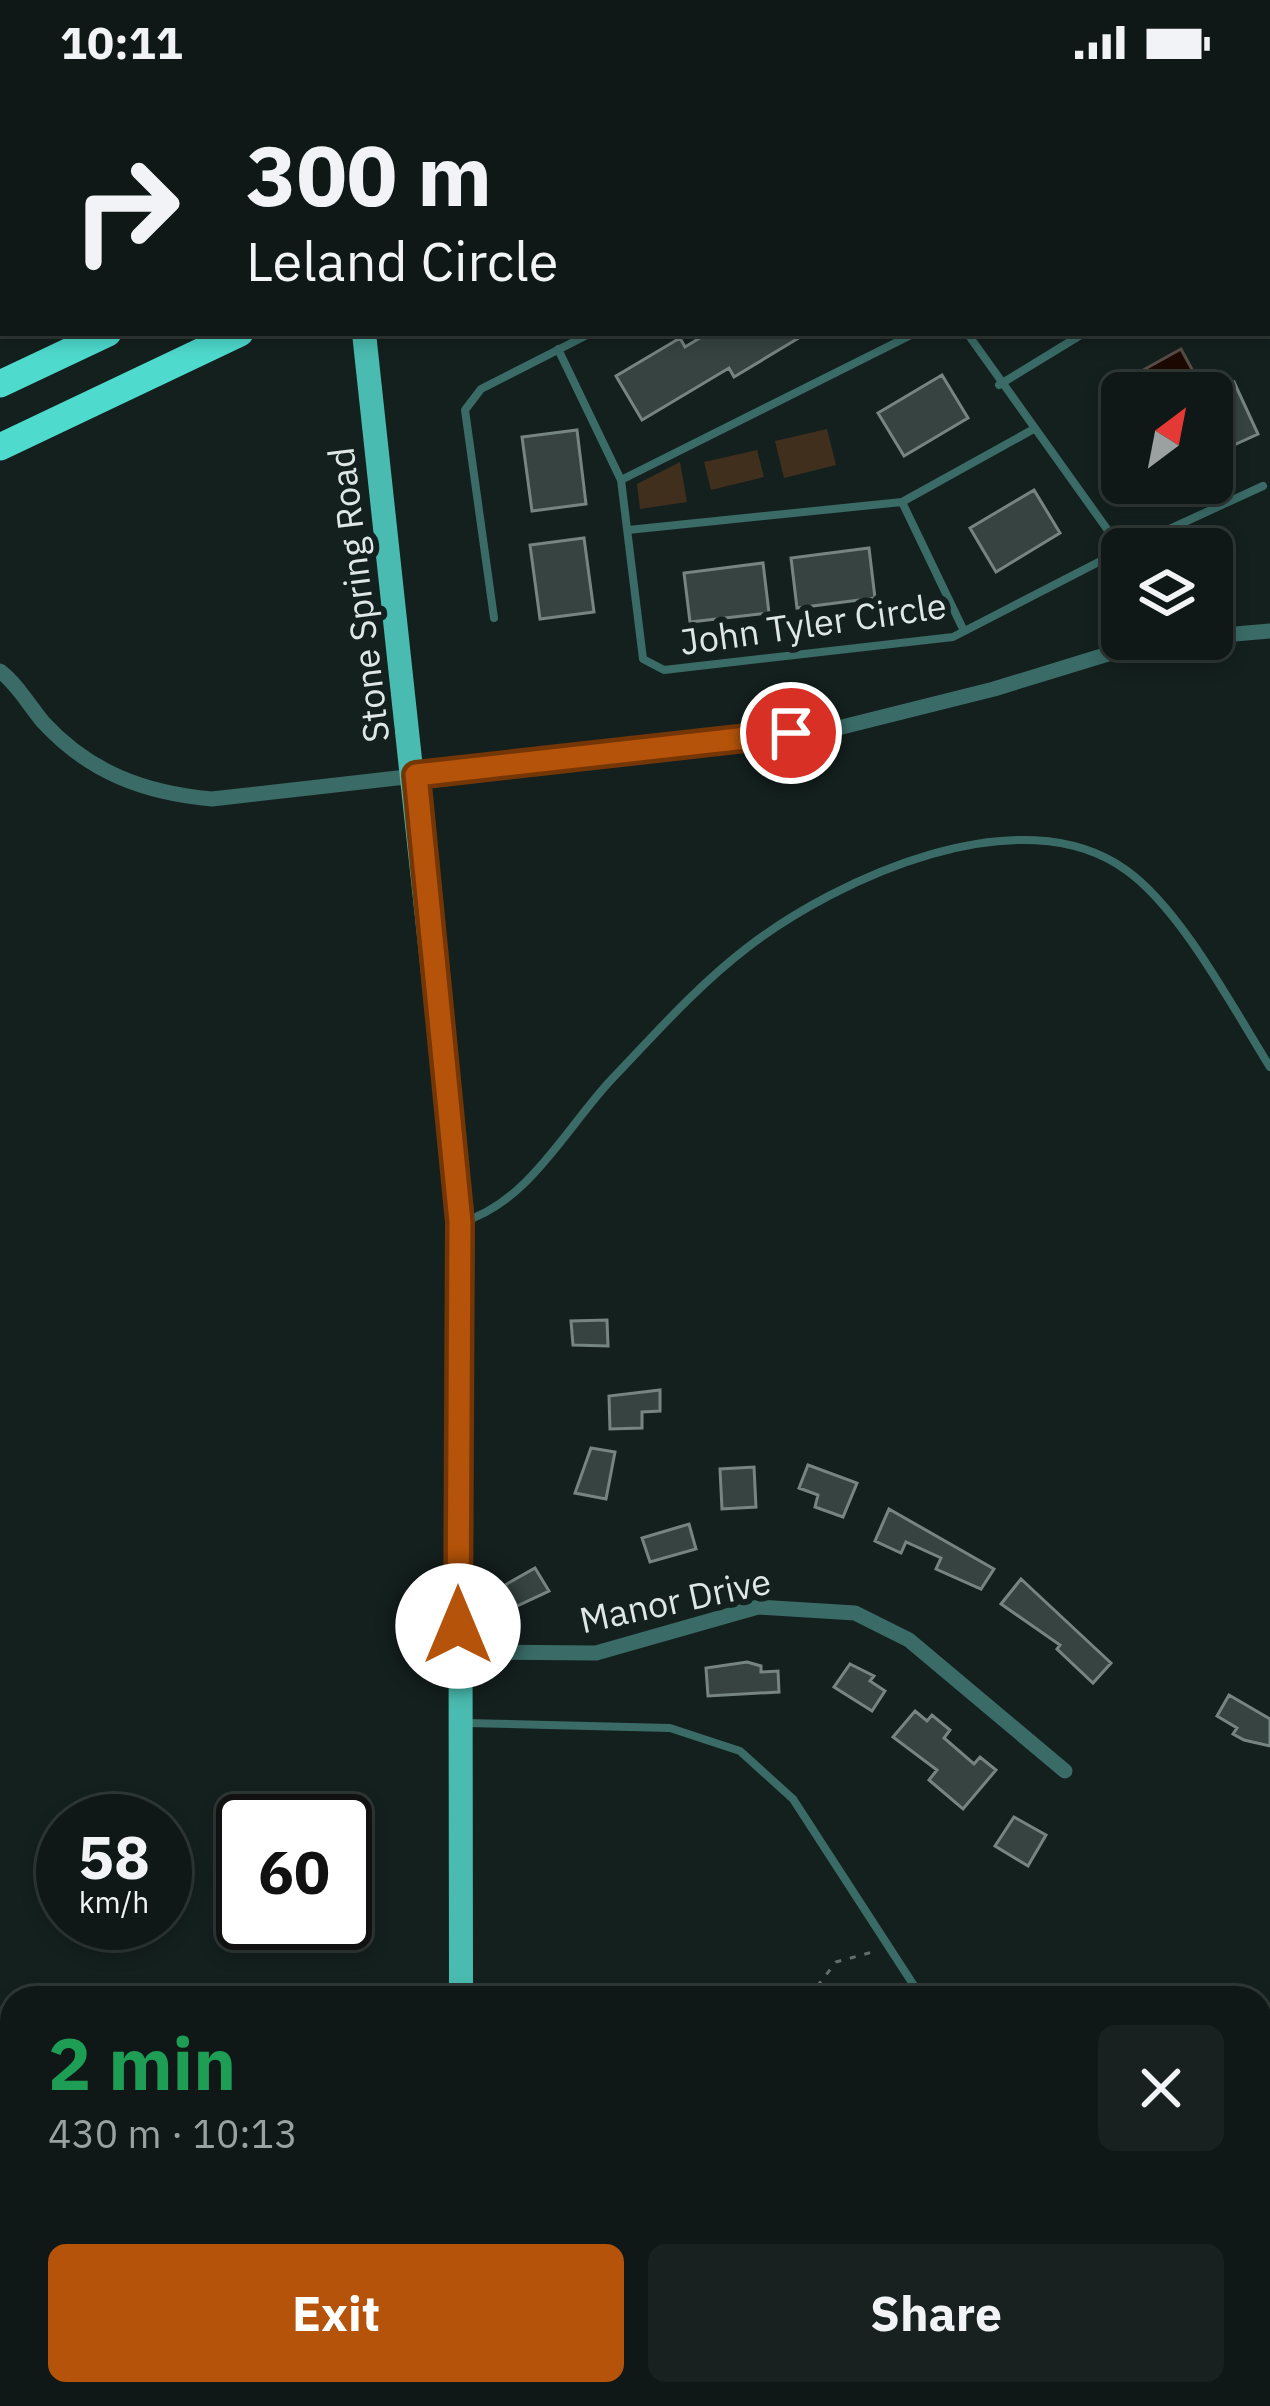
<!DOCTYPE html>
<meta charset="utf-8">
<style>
body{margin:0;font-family:"IBM Plex Sans",sans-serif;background:#18211f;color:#f1f3f6;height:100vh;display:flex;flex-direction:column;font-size:45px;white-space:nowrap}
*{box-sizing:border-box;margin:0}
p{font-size:39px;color:#9ba0a1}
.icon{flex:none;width:66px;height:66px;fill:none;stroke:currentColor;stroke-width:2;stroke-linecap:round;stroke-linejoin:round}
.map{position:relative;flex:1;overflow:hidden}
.sheet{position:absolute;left:0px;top:1902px;width:1272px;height:420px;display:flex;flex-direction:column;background:#0f1816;border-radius:36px 36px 0 0;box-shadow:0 6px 18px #0003,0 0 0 3px #2f3735}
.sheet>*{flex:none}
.banner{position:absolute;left:0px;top:0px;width:1272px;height:252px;box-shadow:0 6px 18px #0003,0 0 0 3px #2f3735;background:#0f1816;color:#f1f3f6;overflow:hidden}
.needle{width:78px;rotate:32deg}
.fabs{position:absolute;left:1101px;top:288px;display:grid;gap:24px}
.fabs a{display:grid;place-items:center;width:132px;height:132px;border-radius:18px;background:#0f1816;box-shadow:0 6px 18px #0003,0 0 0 3px #2f3735;font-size:60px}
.speed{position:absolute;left:36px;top:1710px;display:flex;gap:24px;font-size:60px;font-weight:700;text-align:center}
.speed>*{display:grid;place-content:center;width:156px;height:156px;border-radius:50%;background:#0f1816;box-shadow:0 6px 18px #0003,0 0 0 3px #2f3735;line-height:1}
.speed small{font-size:30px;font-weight:400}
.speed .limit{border:6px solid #111;border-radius:18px;background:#fff;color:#111}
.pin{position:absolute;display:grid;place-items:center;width:102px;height:102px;color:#fff;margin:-51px;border:6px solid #fff;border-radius:50%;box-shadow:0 3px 12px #0007}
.me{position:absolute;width:132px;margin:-66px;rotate:0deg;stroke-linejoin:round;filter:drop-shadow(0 0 9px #0008)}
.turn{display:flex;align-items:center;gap:42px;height:252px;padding:0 48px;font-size:54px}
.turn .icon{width:156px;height:156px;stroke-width:2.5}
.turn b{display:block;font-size:84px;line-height:102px}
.round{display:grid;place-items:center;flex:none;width:126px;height:126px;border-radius:18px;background:#18211f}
.headline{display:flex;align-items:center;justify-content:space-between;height:204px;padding:0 48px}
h1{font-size:72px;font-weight:800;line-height:90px;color:#1e9e55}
.button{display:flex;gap:24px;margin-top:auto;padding:24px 48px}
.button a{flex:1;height:138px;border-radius:18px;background:#b45309;color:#fff;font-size:48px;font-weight:800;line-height:138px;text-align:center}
.button a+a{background:#18211f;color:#f1f3f6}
.status{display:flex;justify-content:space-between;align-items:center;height:84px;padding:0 60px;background:#0f1816;direction:ltr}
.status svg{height:33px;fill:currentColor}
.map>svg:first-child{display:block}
.green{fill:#412f1d}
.water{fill:#1d0900;stroke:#574c45;stroke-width:3}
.building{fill:#364341;stroke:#768482;stroke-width:3}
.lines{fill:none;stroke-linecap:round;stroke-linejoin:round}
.path{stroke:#646e6c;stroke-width:3;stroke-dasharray:6 9;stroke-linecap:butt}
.lane{stroke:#3a6b66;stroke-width:8}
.street{stroke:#3a6b66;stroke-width:15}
.primary{stroke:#4abbb0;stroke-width:24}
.highway{stroke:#4edbce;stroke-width:27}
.route-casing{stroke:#753606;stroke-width:30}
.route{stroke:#b45309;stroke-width:21}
.labels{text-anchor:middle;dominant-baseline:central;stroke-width:12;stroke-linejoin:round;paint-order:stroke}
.street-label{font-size:36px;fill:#dfe7e6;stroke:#14201e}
</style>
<div class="status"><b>10:11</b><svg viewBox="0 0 49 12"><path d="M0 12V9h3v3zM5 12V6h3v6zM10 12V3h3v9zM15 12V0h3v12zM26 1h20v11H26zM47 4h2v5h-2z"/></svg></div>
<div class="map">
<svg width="1270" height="2322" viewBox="0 0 1270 2322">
<rect width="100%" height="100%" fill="#14201e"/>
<path class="green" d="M827,345L836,381L784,394L775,357Z
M757,366L764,393L711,406L704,378Z
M680,378L687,418L640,425L637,400Z"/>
<path class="water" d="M1181,265L1195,291L1161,309H1146L1136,290Z"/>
<path class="building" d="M708,249H807L734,293L729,284L642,336L616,292L680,254L685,263Z
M942,291L968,334L904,372L878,329Z
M1234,298L1258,350L1212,371V308Z
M577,346L586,420L532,427L522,353Z
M1034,406L1060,449L996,488L970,444Z
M584,454L594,528L540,535L530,461Z
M869,464L875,514L797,524L791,474Z
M763,479L769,529L690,538L684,489Z
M607,1236L608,1262L573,1261L571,1237Z
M660,1306V1327L642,1328V1344L610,1345L609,1312Z
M591,1364L615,1368L606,1415L575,1409Z
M808,1381L857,1399L843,1433L815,1423L818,1411L799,1404Z
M754,1383L756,1423L722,1425L720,1385Z
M889,1425L994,1485L981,1505L936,1485L941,1474L906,1458L901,1469L875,1457Z
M689,1440L696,1465L650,1478L642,1454Z
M535,1484L549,1507L517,1522L505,1501Z
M1021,1495L1111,1579L1093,1599L1057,1565L1060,1561L1001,1520Z
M747,1578L761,1582V1588L778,1587L779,1608L708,1612L706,1584Z
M850,1580L874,1592L870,1597L885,1607L872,1627L834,1603Z
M1229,1611L1270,1635V1662L1244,1656L1233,1650L1237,1644L1217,1632Z
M915,1627L927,1637L932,1631L950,1646L944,1654L974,1680L980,1673L996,1686L963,1725L929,1696L937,1686L893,1653Z
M1014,1733L1046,1751L1028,1782L995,1762Z"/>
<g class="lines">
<path class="path" d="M808,1914L836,1878L876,1867"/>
<path class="lane" d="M1047,0L1049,3
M1013,3L1020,0
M1269,41L1270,40
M915,249L621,396L643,575L664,586L953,553L1122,466L967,249
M558,265L621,396
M999,301L1084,249
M902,418L964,547
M628,446L902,418L1032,346
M1126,465L1263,402
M494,534L465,326L481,305L591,249
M462,1138C528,1119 566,1044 611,996C655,950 697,902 748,863C838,794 1021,710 1126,786C1181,825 1233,924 1270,983
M466,1639L670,1644L740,1667L793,1715L922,1914
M1260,2106L1270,2107"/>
<path class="street" d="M1212,552L1270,547
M0,587C17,600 29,621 43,638C90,689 145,709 212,715L838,644L994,605L1144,559L1181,555
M458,1568L596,1569L758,1523L855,1529L909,1556L1065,1687"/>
<path class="primary" d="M341,0L342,3
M364,249L460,1139L461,1914
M471,2310V2322
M445,2322V2310"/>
<path class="highway" d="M603,3L609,0
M733,3L739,0
M0,300L108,249
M0,363L240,249"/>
</g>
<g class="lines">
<g class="route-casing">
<path id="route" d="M458,1542L460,1138L416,691L791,649"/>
</g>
<use href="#route" class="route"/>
</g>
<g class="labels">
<g class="street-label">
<text transform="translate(358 511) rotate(-97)">Stone Spring Road</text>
<text transform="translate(813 539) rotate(-8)">John Tyler Circle</text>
<text transform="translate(675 1516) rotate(-12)">Manor Drive</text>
</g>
</g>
</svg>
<div class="fabs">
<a><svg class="needle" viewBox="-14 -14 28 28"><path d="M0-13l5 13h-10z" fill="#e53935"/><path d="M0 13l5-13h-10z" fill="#9ba0a1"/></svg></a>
<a><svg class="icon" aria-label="layers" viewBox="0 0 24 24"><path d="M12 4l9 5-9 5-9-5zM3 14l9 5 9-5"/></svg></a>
</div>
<div class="speed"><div>58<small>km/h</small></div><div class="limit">60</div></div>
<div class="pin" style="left:791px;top:649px;background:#d93025"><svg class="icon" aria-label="arrive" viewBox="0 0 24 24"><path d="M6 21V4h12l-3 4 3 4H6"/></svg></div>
<svg class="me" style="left:458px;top:1542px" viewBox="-20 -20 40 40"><circle r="19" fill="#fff"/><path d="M0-13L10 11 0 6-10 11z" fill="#b45309"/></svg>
<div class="banner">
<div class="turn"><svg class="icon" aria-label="right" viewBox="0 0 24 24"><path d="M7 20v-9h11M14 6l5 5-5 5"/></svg><div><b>300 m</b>Leland Circle</div></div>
</div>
<section class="sheet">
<div class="headline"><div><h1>2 min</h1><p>430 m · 10:13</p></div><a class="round"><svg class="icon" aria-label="close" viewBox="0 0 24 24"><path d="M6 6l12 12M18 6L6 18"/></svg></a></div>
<div class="button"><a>Exit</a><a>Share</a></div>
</section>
</div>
